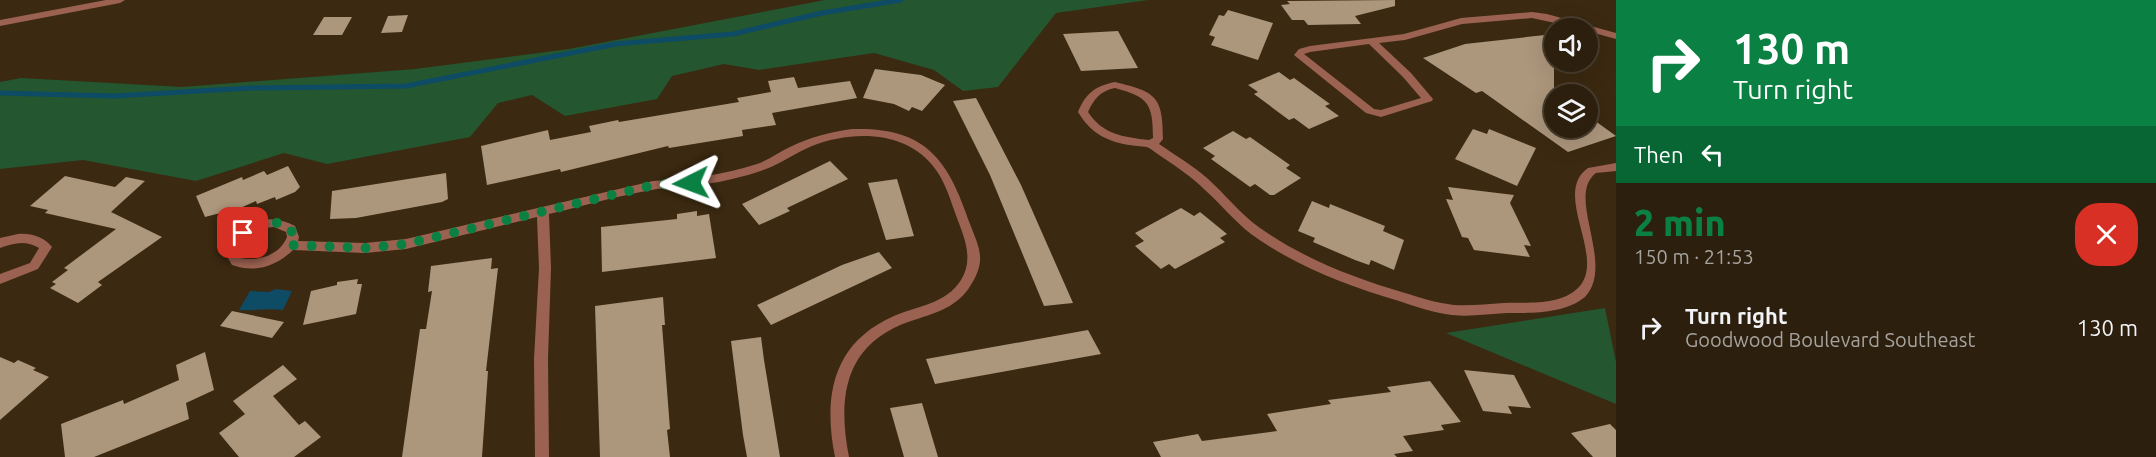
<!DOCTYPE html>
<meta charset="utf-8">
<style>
body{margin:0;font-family:Ubuntu,sans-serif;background:#382c1b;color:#f1f3f6;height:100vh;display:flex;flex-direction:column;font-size:22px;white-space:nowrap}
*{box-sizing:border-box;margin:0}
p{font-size:20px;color:#a6a29d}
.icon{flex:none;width:33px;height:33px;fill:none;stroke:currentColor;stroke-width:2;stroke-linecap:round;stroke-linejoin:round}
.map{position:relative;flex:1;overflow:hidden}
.drawer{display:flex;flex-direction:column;background:#2c1f0d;width:540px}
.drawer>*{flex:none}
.banner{background:#0b8043;color:#fff;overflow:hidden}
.tools{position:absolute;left:1544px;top:18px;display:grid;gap:12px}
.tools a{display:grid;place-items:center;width:54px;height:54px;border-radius:50%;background:#2c1f0d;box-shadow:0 6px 24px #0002,0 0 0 2px #483d2e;font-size:30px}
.pin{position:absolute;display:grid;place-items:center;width:51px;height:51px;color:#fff;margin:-26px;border-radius:12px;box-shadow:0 3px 9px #0006}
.me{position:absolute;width:66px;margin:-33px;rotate:267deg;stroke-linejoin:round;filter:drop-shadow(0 0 4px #0008)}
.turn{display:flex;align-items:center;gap:21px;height:126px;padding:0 18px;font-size:27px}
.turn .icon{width:78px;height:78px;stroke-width:2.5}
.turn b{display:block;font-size:42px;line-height:51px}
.then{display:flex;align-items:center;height:57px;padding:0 18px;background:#0003;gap:12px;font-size:22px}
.round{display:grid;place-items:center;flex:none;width:63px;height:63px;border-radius:24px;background:#382c1b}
.summary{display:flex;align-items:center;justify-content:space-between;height:102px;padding:0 18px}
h1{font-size:36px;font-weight:800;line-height:45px;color:#0b8043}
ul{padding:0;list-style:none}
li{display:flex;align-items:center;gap:18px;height:84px;padding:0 18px}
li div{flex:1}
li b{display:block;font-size:22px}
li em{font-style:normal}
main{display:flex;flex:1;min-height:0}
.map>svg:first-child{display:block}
.green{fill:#245630}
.water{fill:#0e4b64}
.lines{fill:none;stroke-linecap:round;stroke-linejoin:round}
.stream{stroke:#0e4b64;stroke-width:5}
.building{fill:#ac967c}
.street{fill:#9c6251;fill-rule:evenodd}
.route{stroke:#0b8043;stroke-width:10;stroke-dasharray:0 18}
</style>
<main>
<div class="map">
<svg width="1616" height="457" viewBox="0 0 1616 457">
<rect width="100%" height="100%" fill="#3b2911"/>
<path class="green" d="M825,0H1148L1056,13L998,87L963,91L934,70L874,53L759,70L724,64L672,76L657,99L565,116L532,95L498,103L470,137L327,164L284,153L196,181L83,160L0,169V82L21,78L182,87L415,69L569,49Z
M1605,308L1616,362V404L1446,333Z"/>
<path class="water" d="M276,289L292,291L283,310C267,308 255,311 239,310L250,291L269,292Z"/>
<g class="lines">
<path class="stream" d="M0,93L115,96L250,88L406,86L616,44L733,34L822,13L901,0"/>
</g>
<path class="building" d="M1395,0V6L1355,16L1361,24L1308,25L1304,20H1292L1281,5L1290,4L1287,1Z
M1228,10L1273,23L1258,60L1211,45L1215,37L1209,35L1219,15L1224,16Z
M408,15L402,32L381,33L388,16Z
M324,17H352L342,35H313Z
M1118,31L1138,68L1081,71L1063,34Z
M1554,34V128H1587V115L1616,136L1568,152L1482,91L1476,93L1423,58L1465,44Z
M875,69L921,75L945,85L922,111L912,107L909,111L894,104L863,98Z
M1279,72L1290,80L1294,78L1330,104L1325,106L1339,116L1309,129L1294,118L1289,120L1254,94L1258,92L1248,85Z
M794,77L798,88L850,81L857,98L772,113L776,125L742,130L743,136L669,148L668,146L561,172L560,169L487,185L481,146L548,130L550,140L591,132L589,126L618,120L619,122L739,102L737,98L771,92L768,81Z
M976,98L1021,185L1073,303L1044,306L990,175L953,101Z
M1473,129L1487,134L1489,129L1536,148L1517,186L1455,159Z
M1233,131L1246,139L1250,137L1290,165L1286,168L1301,178L1274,195H1270L1255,184L1250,187L1211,159L1215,156L1203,148Z
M830,161L848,179L787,208L790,211L759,225L742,204Z
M288,166L300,187L295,192L276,200L275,197L257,204L256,201L229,213L228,211L205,217L196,196L242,177L243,180L264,171L267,175Z
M446,173L448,199L442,202L356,218L330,219L332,191Z
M65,176L115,187L126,177L145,181L111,212L162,237L98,282L102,285L78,303L50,288L56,284L52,282L68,270L64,268L116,229L45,213L48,210L30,206Z
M897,179L914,236L886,240L868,183Z
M1448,187L1514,195L1510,203L1531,246L1524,245L1530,257L1474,250L1468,238L1462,237L1446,199L1453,200Z
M1312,201L1329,208L1330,204L1385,226L1383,231L1404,240L1394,270L1371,260L1369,265L1355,260L1313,242L1315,238L1298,231Z
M1181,208L1194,216L1200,212L1227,234L1220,238L1225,242L1175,269L1169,264L1161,269L1135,246L1144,241L1135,233Z
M697,211V216L709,214L716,258L602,272L601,227L677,219V214Z
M879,252L892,268L771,325L757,305L842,265Z
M492,258L491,269L498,268L486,371H488L482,457H402L420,329H426L432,291L428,292L431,266Z
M358,279L357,284H362L356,314L303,325L311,291L337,285V282Z
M663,297L665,325H662L670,429L667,430L670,457H600L595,306Z
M232,311L284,322L272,338L220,326Z
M1088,330L1101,354L935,384L926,359Z
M761,337L764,360L780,457H747L743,435L731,341Z
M205,352L214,390L186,403L189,419L94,457H65L61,424L123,400L124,404L179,380L176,365Z
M0,357L14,363L18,360L36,368L33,370L49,377L0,420Z
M283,365L297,379L273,396L299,425L305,421L321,437L294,457H239L219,433L245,414L233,401Z
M1464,370L1514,375L1531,408L1508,406L1512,414L1483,411Z
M1430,381L1461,422L1441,425L1444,430L1403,436L1413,451L1394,454L1397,457H1161L1153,442L1198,434L1202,441L1277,431L1267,414L1331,404L1328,400L1391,392L1387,387Z
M922,403L938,457H904L890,408Z
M1610,424L1616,430V457H1593L1571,433Z"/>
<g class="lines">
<path class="street" d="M106,0H125L120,3L0,26V20Z
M1532,12L1547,14L1616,33V39L1587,31V28H1578L1532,18L1462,24L1405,40L1379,43L1411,73L1433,99L1432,101L1381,117L1366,113L1294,55L1299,49L1310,46L1404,34L1461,18ZM1369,44L1403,77L1421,98L1381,110L1374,109L1304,54L1310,52Z
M1115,82C1155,92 1163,95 1163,139L1159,144C1175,155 1192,165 1207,178C1225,194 1240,214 1260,228C1304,259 1354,278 1405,293C1421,298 1437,303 1454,305C1470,306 1487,304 1504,303C1528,302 1559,306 1578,288C1608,258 1551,194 1588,168L1616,163V171L1596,173C1565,196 1616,264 1585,297C1564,314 1532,313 1507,313C1489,314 1470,317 1452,315C1434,313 1417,307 1399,301C1348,286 1295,266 1251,234C1234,221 1221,204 1205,190C1192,177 1177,167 1162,157C1157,154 1152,149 1147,147C1141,146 1134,146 1129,145C1105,141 1090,132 1078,112C1086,93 1095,86 1115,82ZM1115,88C1148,97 1153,103 1153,138L1149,140C1124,137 1103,135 1088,112C1094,99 1100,91 1115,88Z
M852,129C926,127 948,159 970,224C980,250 987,261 969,288C956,308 932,314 911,321C845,343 837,396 849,457H835C823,397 832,343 894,316C917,306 946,304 961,280C976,256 961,231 953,207C949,195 944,181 936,170C908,130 853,130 812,146C797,152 785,161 771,167C759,172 745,176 732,179C716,183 699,185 683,187C672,188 661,188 651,190C617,196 583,206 549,214L551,268L548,359L549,457H535L534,359L539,268L537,217L406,249L365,253L293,250C275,267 255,273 232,265L225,253C235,222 267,211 295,226L299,237L298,241L365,243L406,239L653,181C688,179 724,175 757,164C769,160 779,152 790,147C810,137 830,132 852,129ZM274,227L286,232L287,237C280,255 258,262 240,258L237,253C243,236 256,228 274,227Z
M18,234C31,233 44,237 52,247L38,269L0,284V274L30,263L39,248C26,240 14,243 0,248V238Z"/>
</g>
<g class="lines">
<path class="route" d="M243,233C258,224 276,217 291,229L293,237L290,245L365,248L406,244L654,185L691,183"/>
</g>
</svg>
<div class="tools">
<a><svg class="icon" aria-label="sound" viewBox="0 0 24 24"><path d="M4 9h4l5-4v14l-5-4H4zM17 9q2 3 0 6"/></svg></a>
<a><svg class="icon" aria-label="layers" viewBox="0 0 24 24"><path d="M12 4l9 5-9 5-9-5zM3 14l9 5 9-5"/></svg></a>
</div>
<div class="pin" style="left:243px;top:233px;background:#d93025"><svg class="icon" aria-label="arrive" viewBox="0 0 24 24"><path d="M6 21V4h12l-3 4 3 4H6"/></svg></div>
<svg class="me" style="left:691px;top:183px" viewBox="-20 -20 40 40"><path d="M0-17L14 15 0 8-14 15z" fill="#0b8043" stroke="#fff" stroke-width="4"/></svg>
</div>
<section class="drawer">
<div class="banner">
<div class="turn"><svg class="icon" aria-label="right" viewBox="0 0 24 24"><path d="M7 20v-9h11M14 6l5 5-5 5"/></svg><div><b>130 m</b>Turn right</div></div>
<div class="then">Then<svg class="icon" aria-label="left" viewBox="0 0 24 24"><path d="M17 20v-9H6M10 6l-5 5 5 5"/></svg></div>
</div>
<div class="summary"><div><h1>2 min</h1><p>150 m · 21:53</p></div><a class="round" style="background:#d93025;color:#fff"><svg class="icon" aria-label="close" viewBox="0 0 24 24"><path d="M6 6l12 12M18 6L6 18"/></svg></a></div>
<ul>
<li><svg class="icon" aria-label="right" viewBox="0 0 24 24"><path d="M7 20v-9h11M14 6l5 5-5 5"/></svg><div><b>Turn right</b><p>Goodwood Boulevard Southeast</p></div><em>130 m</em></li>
</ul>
</section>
</main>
